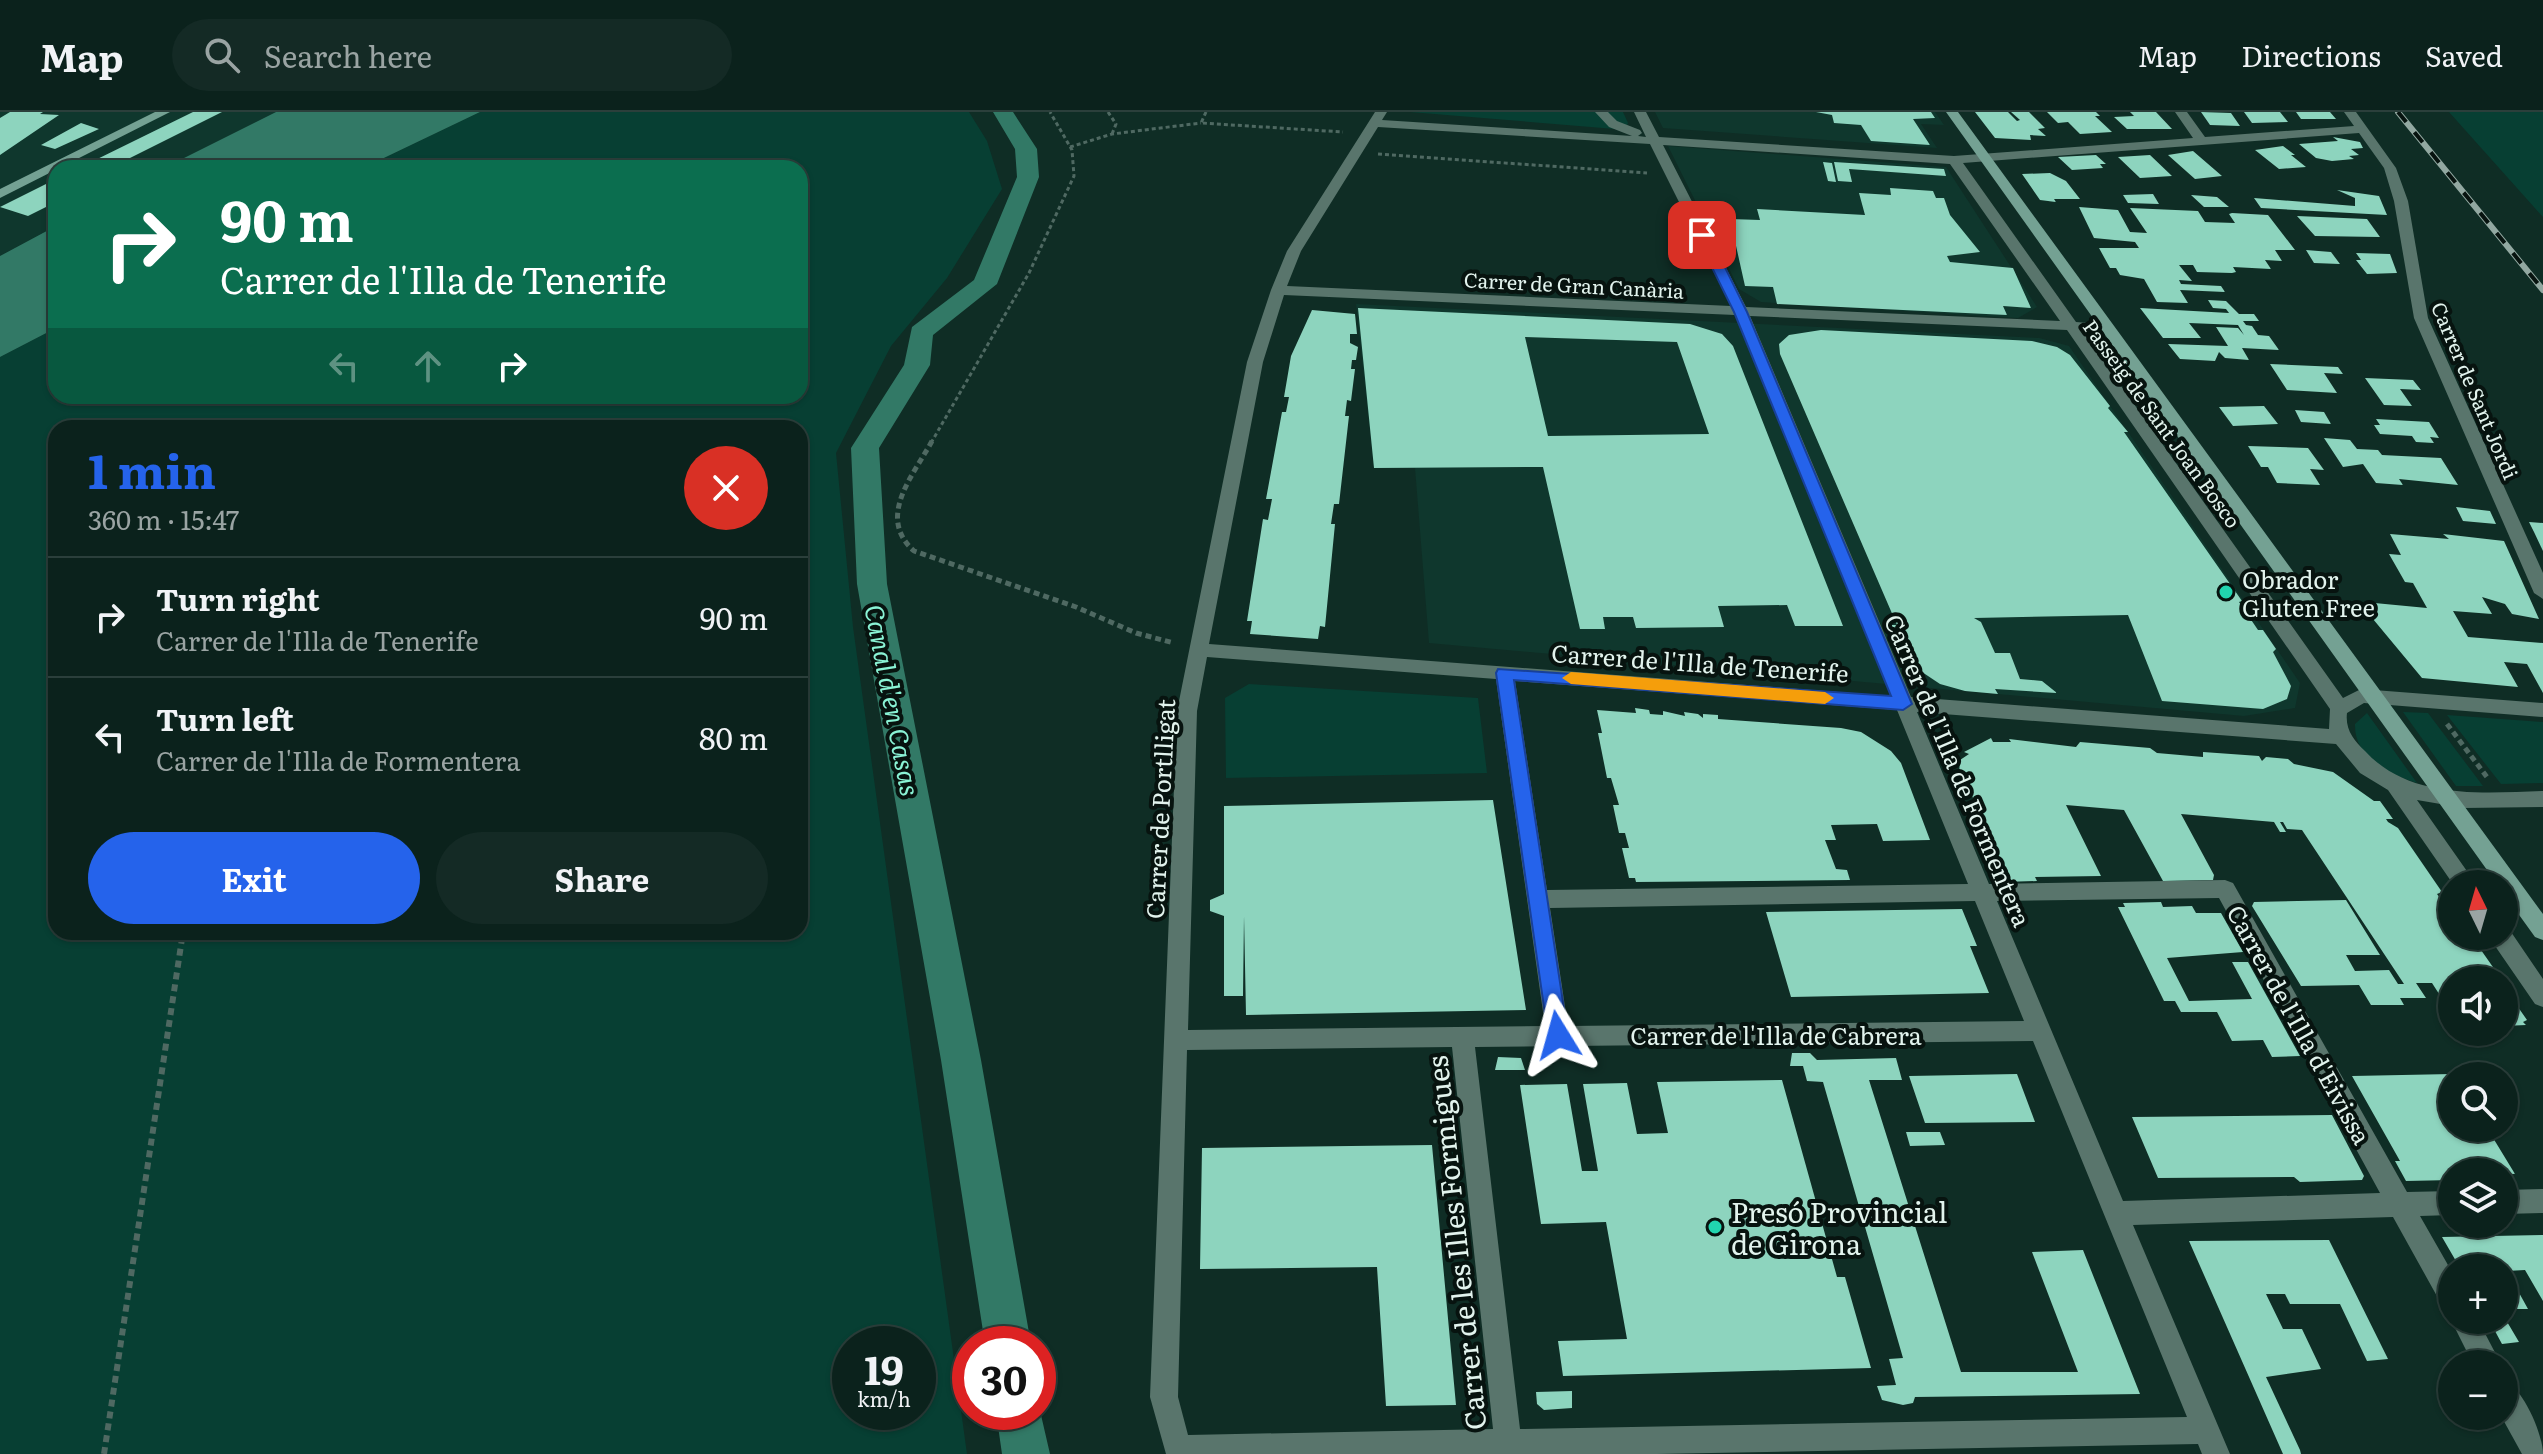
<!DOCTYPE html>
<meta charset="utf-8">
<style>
body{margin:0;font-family:Literata,serif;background:#142a25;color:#f1f3f6;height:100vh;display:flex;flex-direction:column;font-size:30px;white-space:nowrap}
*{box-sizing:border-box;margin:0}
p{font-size:26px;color:#9aa4a3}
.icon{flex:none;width:44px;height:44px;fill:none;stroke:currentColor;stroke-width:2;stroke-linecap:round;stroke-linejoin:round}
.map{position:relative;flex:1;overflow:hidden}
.drawer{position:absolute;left:48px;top:308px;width:760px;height:520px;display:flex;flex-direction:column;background:#0b221c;border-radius:24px;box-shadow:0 2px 6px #0004,0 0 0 2px #2b3f3b}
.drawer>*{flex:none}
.top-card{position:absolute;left:48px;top:48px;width:760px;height:244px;border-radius:24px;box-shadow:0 2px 6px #0004,0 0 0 2px #2b3f3b;background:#0b6e4f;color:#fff;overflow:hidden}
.needle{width:52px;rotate:355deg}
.buttons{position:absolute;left:2438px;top:758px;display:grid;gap:16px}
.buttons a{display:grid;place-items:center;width:80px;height:80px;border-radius:50%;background:#0b221c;box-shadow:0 2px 6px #0004,0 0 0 2px #2b3f3b;font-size:40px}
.speed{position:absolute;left:832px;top:1214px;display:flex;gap:16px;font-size:40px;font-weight:700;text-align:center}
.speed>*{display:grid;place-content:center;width:104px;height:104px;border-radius:50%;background:#0b221c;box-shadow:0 2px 6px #0004,0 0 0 2px #2b3f3b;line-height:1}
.speed small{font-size:20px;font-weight:400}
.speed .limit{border:12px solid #d22;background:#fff;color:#111}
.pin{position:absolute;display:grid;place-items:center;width:68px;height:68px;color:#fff;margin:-34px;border-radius:16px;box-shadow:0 4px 12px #0006}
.me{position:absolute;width:88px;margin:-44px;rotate:352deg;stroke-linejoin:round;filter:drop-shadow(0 0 6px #0008)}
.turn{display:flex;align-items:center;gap:28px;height:168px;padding:0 40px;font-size:36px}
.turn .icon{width:104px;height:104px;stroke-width:2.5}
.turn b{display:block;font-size:56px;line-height:68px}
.lanes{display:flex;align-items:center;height:76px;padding:0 40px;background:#0003;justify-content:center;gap:40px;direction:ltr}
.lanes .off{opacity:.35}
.round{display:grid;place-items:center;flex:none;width:84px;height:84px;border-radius:42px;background:#142a25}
.overview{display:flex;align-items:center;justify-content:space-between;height:136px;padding:0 40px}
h1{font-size:48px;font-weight:700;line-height:60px;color:#2563eb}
.button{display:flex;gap:16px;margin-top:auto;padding:16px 40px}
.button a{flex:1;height:92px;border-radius:48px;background:#2563eb;color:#fff;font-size:32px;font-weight:700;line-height:92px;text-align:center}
.button a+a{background:#142a25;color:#f1f3f6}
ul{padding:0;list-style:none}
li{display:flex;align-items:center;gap:24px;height:120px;padding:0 40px;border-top:2px solid #2b3f3b}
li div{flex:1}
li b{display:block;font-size:30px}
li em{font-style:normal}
header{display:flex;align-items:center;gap:48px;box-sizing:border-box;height:112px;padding:0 40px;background:#0b221c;border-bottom:2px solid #2b3f3b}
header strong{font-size:38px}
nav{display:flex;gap:44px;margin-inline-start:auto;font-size:28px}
.search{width:560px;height:72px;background:#142a25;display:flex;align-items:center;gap:20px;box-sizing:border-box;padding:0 28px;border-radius:44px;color:#9aa4a3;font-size:30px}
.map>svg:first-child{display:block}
.built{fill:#0f372d}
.green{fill:#073f33;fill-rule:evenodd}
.water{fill:#327966}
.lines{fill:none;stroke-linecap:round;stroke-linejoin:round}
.canal{fill:#327966;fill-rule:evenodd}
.building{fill:#8dd4be;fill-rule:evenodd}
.path-far2{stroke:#4f6962;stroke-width:3;stroke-dasharray:4 3;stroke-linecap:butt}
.path-far1{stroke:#4f6962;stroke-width:5;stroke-dasharray:6 4;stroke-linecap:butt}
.path{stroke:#4f6962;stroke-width:6;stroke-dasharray:7 5;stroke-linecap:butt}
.street{fill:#59756c;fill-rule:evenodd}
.secondary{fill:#74a193;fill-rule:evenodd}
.rail-casing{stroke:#92a8a1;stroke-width:6}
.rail{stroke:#07130f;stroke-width:4;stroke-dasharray:13;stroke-linecap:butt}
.route{fill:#2563eb;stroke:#184099;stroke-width:2}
.slow{fill:#f59e0b}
.poi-dot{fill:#21d5af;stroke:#07130f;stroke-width:3}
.labels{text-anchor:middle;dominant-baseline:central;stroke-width:8;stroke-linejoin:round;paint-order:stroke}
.far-street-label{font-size:20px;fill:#e2f3ed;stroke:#07130f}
.poi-label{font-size:24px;fill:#e2f3ed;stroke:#07130f;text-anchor:start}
.street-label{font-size:24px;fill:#e2f3ed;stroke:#07130f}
.water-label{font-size:26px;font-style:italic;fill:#8af3d5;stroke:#07130f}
.near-poi-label{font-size:28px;fill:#e2f3ed;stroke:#07130f;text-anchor:start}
.near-street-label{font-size:28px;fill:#e2f3ed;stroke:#07130f}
</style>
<header>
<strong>Map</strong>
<div class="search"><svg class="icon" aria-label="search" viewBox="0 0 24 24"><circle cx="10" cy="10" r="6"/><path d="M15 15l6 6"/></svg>Search here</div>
<nav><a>Map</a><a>Directions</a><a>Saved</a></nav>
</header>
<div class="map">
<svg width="2543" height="1342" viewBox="0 0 2543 1342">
<rect width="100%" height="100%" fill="#0f2d25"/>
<path class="built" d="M0,0H276L164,56H56V114L0,144Z
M1655,0H1935L1944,13L1921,12L1937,36L1663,16Z
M1668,34L1946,55L2037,195L2018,206L1761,190L1739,177Z
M1356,192L2039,226L2069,234L2300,571L2295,596L2244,604L1429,531L1415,356H1374Z"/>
<path class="green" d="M480,0H969L987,29L1002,77L947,166L891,234L836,341L853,515L967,1342H0V245L56,216V284H800V56H363ZM56,316H800V820H56ZM850,1232H918V1300H850Z
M1410,0H1623L1628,11L1626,16L1615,17Z
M2449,0H2543V105Z
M1249,572L1478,586L1487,661L1226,666L1225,586Z
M2403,600L2428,601L2483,674H2456Z
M2367,601L2417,671C2389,662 2354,646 2355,612Z
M2447,603L2543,610V671L2501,672Z"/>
<path class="water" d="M276,0H480L363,56H164Z
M56,114V216L0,245V144Z"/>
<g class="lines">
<path class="canal" d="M993,0H1013L1037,37L1039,65L997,172L933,223L930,253L879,336L887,472L981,948L1031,1232H985L941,948L857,472L851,336L904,253L912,215L974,168L1017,65L1015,37Z
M1038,1290L1050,1342H1002L996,1300H1038Z"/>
</g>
<path class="building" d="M10,0H43L40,2L59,3L0,43V6Z
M193,0H222L110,56H79Z
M1816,0H1931L1935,6L1913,7L1930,33L1871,29L1861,13L1834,11L1832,3Z
M1975,0H2008L2017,9L2020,8L2011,0H2029L2045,16L2038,17L2046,24L2030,23L2031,28L1995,26Z
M2047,0H2096L2100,4H2095L2112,20L2080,22L2068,10L2058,11Z
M2130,0H2156L2172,17H2127L2114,5L2134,4Z
M2201,0L2231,1L2240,14L2210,13Z
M2244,0H2280L2288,10L2252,11Z
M2296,0H2330L2336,7H2301Z
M81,11L99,17L55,37L41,33Z
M2333,25L2360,30L2363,36L2351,37L2359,43L2349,44L2354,47L2332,49L2316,46L2299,32L2338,29Z
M2283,34L2295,43H2291L2306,55L2279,57L2255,38Z
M2193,39L2222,64L2195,67L2168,43Z
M2096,43L2106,52H2100L2103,56L2072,58L2058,45Z
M2150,43L2172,64L2140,66L2118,45Z
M1823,50L1832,51L1836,70L1828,69Z
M1834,50L1944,57L1946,64L1849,57L1852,70L1838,69Z
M2050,61L2066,69L2080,87H2054L2056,90L2040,88L2022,62Z
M56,67V90L28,104L0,95Z
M1890,76L1933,79L1936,86H1944L1950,103L1980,140L1947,144L1950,150L2013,156L2031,196L2003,194L2007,203L1777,192L1773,175L1745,174L1730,107L1760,108L1757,97L1865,103L1859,81L1891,83Z
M2337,78L2379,84L2387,103L2261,96L2254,86L2355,94V86Z
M2153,82L2159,92L2128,91L2123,83Z
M2191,83L2217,85L2229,95H2204Z
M2079,95L2118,98L2130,120L2147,121L2130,96L2198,99L2205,110L2235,111L2229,102L2232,101L2268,103L2295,138H2275L2282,149L2265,148L2271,157L2233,155L2236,160L2232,161L2197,160L2193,153H2179L2192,169L2179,168L2181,172L2221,174L2225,180L2180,178L2188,191L2157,190L2144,167L2120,163L2116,156H2110L2099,136H2139L2135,130L2094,126Z
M2297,104L2367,107L2380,125L2315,124Z
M2306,138L2331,140L2340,152L2314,151Z
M2356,141L2390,142L2397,161L2367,162L2356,148H2361Z
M2208,188L2226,189L2239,202H2254L2259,209H2243L2246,213L2252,214L2258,223L2269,224L2279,238L2242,236L2249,248L2225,246L2219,240L2215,249L2180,247L2168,232L2228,234L2216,215L2238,216L2244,223L2238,213L2189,211L2201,226H2163L2140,196L2229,201L2226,197L2213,196Z
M1358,196L1690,212L1722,222L1733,234L1843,514H1795L1787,493L1718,494L1724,515L1636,516L1633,505H1603L1605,517H1580L1543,355L1374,356ZM1525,225L1677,230L1709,322L1548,324Z
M1312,198L1355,202L1357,222H1350V231L1358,235L1356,248H1352L1351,257H1355L1351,289L1347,288L1345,304H1349L1339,392H1334L1331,412H1335L1325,515L1320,514L1318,527L1250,522L1252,509H1247L1263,407L1268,408L1272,387H1266L1282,300H1286L1289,285H1284L1291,244Z
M1821,218L2032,229L2057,235L2070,243L2110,294L2108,296L2128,320H2124L2242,489L2239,490L2258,518H2263L2276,537L2273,540L2291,574L2287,587L2263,597L2162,589L2128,503L1974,506L1981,510L1995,541H2010L2020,567L2042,569L2057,581L1995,577L1998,582L1965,579L1940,572L1916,556L1902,537L1891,513H1897L1780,242L1779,232L1789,223Z
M2270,252L2338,255L2343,262L2324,261L2337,281L2287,278Z
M2365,266L2413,268L2421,278L2400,277L2412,294L2384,293Z
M2264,294L2278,312L2233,314L2219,295Z
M2295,298L2324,300L2331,312L2301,310Z
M2376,307L2429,310L2439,326L2430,325L2434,331L2416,330L2412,324L2380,322L2374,313H2380Z
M2324,326L2350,328L2357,337L2378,338L2382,343L2441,346L2458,373L2399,367L2403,373L2376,371L2363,352L2343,355Z
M2248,334L2308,336L2324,358L2310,357L2320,373L2277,371L2268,355H2261Z
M2456,395L2490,399L2496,412L2463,409Z
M2529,410L2543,411V439L2534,420Z
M2390,422L2449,427L2443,422L2504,429L2539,507L2512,502L2505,492L2482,485L2492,502L2453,499L2468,525L2543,531V581L2527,552L2504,550L2518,575L2422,566L2363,495L2364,490L2427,496L2413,471L2405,470L2389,442L2401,443Z
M1635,596L1649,598L1650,602L1663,603V599L1685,604L1684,600L1698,602L1703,606V602L1718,603V607L1841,616L1861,620L1891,639L1901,651L1930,728L1883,729L1877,712L1831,713L1836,728H1825L1836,757L1847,758L1850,768L1636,770L1635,766H1629L1622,736H1629L1625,721H1619L1613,693H1619L1611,666H1607L1598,621H1602L1597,598L1636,601Z
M1991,626L1993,630H2011L2009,627L2076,635L2080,630L2150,636L2157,641L2203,645V640L2259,644L2262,649L2266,645L2288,647L2294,652L2333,660L2374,689H2380L2393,707H2386L2388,710L2398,716L2442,780L2437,782L2440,786L2452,797V824L2474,828L2502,868H2452V902L2432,871H2416L2426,886H2400L2404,893H2371L2359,873L2301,874L2252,794L2254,790L2346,788L2380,843H2346L2355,859L2389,858L2398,872H2404L2302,718L2287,717L2283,710H2280L2286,720H2280L2274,710L2181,702L2214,763L2213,768L2163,769L2124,698L2066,693L2101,764L2035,765L2037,769L2003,770L1986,730L1990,725L1970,679H1965L1964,663L1959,662L1960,648L1969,642L1964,640Z
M1493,688L1526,898L1246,903L1244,804L1243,884H1224V804L1210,799V788L1224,782V694Z
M2161,790L2163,795L2192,794L2196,801H2221L2243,840L2167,846L2189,889L2252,887L2232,850H2248L2300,944L2272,945L2263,928L2232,929L2217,900H2181L2175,889H2164L2118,795H2125L2123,791Z
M1962,797L1977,834H1970L1989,881L1791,885L1766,800Z
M2504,875L2527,908L2523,910L2526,913L2504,914Z
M1792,941H1810L1817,948L1896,946L1902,968H1869L1961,1260H2078L2032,1140L2083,1138L2140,1282L1915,1285L1913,1291L1903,1293L1882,1288L1877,1274L1896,1273L1889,1247L1903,1246L1823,970L1807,969L1803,954H1790Z
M1498,945L1521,946L1525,958H1495Z
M2017,962L2035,1010L1925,1011L1909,964Z
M2452,962V1016H2487L2515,1062L2452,1060V1068L2406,1069L2395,1049H2400L2352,964Z
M1782,968L1837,1165H1845L1871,1256L1563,1264L1558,1229L1627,1227L1606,1110L1541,1112L1520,973L1567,972L1582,1059H1598L1583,972L1627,971L1637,1022L1668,1021L1657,970Z
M2332,1003L2364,1064L2362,1068L2300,1070L2294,1065L2158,1066L2132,1005Z
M1906,1020H1940L1945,1033L1910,1034Z
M1432,1033L1456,1293L1386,1294L1377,1155L1200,1157L1202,1036Z
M2543,1123V1189L2525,1158L2507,1159L2528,1197H2504V1156H2460L2442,1125Z
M2329,1128L2388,1247L2367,1249L2340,1192H2290L2285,1182H2266L2283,1217H2302L2321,1257L2266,1265L2300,1338L2301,1342H2283L2189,1129Z
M2489,1208H2506L2519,1230L2502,1232Z
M1572,1279V1296L1544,1298L1537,1292L1536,1280Z"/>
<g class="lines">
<path class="path-far2" d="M1108,0L1116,12L1112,22
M1206,0L1201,11L1343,20
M1070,35L1112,22L1201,11
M1378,42L1647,61
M931,331L1029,161L1074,64L1072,38L1050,0"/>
<path class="path-far1" d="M932,329C913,364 876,405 914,439L1076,495L1136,521L1174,531
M2447,612L2487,665"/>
<path class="path" d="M104,1342L183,820"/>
<path class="street" d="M1375,0H1387L1382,8L1632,24L1609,15L1595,0H1608L1617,9L1640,18L1642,21L1638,24L1646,25L1634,0H1646L1659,25L1954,44L2193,26L2175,0H2187L2205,25L2354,14L2344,0H2356L2396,56L2408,89L2428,206L2543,461V487L2534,481L2414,206L2394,89L2384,56L2359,21L1963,51L2076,210L2113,213V219H2082L2343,586L2361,577L2543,591V605L2364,591L2347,601C2345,618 2354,628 2365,639C2410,688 2482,681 2543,679V695L2464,696L2417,688L2476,772H2453L2388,678L2360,661L2336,632L1917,600L1989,772L2225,768L2233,771L2407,1080L2452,1079V1103L2420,1104L2452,1160V1199L2443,1195L2393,1105L2133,1113L2230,1342H2202L2198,1332L1657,1342H1166L1150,1285L1177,599L1247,250L1271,178L1287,139ZM1378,15L1650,32L1731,194L1287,174L1301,139ZM1663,33L1950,52L2060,209L1746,195ZM1284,183L1735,203L1891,584L1209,532L1263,250ZM1750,204L2067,218L2330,597L2329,617L1911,585ZM1207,545L1496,567L1545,914L1188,918L1197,599ZM1515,569L1897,598L1968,772L1547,778ZM2219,786L2380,1081L2123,1089L1997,789ZM1975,789L2024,909L1568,914L1550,796ZM2033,929L2187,1305L1520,1317L1475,935ZM1452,935L1493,1317L1188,1323L1178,1285L1187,938Z
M2504,816L2509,817L2543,867V895L2535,892L2493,831L2490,824H2504Z
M2543,1077V1101L2504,1102V1078Z
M2452,1205V1208H2478L2501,1252H2473L2451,1208Z
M2504,1268C2523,1276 2543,1322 2543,1342H2522L2501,1304H2504Z"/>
<path class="secondary" d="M155,0H170L0,86V77Z
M1946,0H1958L2543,802V828L2535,825L2504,782V772H2497Z"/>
<g class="rail-casing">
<path id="rail" d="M2398,0L2543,178"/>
</g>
<use href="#rail" class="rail"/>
</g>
<path class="route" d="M1702,119L1709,123L1747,200L1912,592L1903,598L1514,568L1568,923L1565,930L1558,932L1551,930L1548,923L1496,561L1498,557L1891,584L1734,200L1696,123Z"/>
<path class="slow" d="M1571,560L1825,580L1834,586L1825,592L1571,572L1562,566Z"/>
<g class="poi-dot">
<circle cx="2226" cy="480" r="8"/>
<circle cx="1715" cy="1115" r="8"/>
</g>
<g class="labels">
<g class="far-street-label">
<text transform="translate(1574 172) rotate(3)">Carrer de Gran Canària</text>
<text transform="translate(2476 278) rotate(67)">Carrer de Sant Jordi</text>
<text transform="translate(2163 311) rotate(54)">Passeig de Sant Joan Bosco</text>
</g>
<g class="poi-label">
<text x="2242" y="466">Obrador<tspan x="2242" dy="28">Gluten Free</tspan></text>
</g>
<g class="street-label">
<text transform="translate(1700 550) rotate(4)">Carrer de l'Illa de Tenerife</text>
<text transform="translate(1959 658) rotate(67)">Carrer de l'Illa de Formentera</text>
<text transform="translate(1159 697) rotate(-87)">Carrer de Portlligat</text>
<text transform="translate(2300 912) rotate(61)">Carrer de l'Illa d'Eivissa</text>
<text x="1776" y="922">Carrer de l'Illa de Cabrera</text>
</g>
<g class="water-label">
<text transform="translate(894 588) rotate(79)">Canal d'en Casas</text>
</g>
<g class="near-poi-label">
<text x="1731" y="1099">Presó Provincial<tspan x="1731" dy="32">de Girona</tspan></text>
</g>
<g class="near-street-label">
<text transform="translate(1455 1131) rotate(-96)">Carrer de les Illes Formigues</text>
</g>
</g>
</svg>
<div class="buttons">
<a><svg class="needle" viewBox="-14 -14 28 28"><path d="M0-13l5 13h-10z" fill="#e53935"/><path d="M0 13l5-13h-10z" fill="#9aa4a3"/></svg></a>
<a><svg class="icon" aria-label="sound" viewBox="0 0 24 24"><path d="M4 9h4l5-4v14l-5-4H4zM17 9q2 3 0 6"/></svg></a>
<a><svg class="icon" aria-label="search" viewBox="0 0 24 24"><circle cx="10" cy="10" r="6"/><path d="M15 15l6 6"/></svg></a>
<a><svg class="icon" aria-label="layers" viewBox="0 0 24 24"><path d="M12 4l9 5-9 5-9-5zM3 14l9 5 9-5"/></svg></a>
<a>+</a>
<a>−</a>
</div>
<div class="speed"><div>19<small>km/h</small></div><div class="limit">30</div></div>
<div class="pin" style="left:1702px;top:123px;background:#d93025"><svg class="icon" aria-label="arrive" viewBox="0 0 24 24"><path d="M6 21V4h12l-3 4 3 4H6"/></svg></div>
<svg class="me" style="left:1558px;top:923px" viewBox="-20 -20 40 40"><path d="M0-17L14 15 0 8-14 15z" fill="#2563eb" stroke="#fff" stroke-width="4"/></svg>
<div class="top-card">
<div class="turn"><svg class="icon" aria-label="right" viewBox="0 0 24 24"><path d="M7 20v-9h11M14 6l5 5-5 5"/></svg><div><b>90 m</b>Carrer de l'Illa de Tenerife</div></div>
<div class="lanes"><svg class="icon off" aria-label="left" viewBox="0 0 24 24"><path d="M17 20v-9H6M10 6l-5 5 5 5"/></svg><svg class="icon off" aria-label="ahead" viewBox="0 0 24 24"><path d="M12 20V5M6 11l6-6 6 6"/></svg><svg class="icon" aria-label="right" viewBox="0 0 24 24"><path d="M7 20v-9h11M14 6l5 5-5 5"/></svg></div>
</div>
<section class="drawer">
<div class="overview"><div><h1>1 min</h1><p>360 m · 15:47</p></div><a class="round" style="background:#d93025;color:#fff"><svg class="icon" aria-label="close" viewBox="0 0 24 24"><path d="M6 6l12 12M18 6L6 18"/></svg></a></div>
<ul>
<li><svg class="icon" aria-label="right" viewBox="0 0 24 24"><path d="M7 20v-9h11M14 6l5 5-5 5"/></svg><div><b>Turn right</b><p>Carrer de l'Illa de Tenerife</p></div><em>90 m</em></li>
<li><svg class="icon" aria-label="left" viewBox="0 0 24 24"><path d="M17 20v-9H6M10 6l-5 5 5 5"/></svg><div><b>Turn left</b><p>Carrer de l'Illa de Formentera</p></div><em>80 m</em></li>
</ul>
<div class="button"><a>Exit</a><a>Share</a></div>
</section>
</div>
